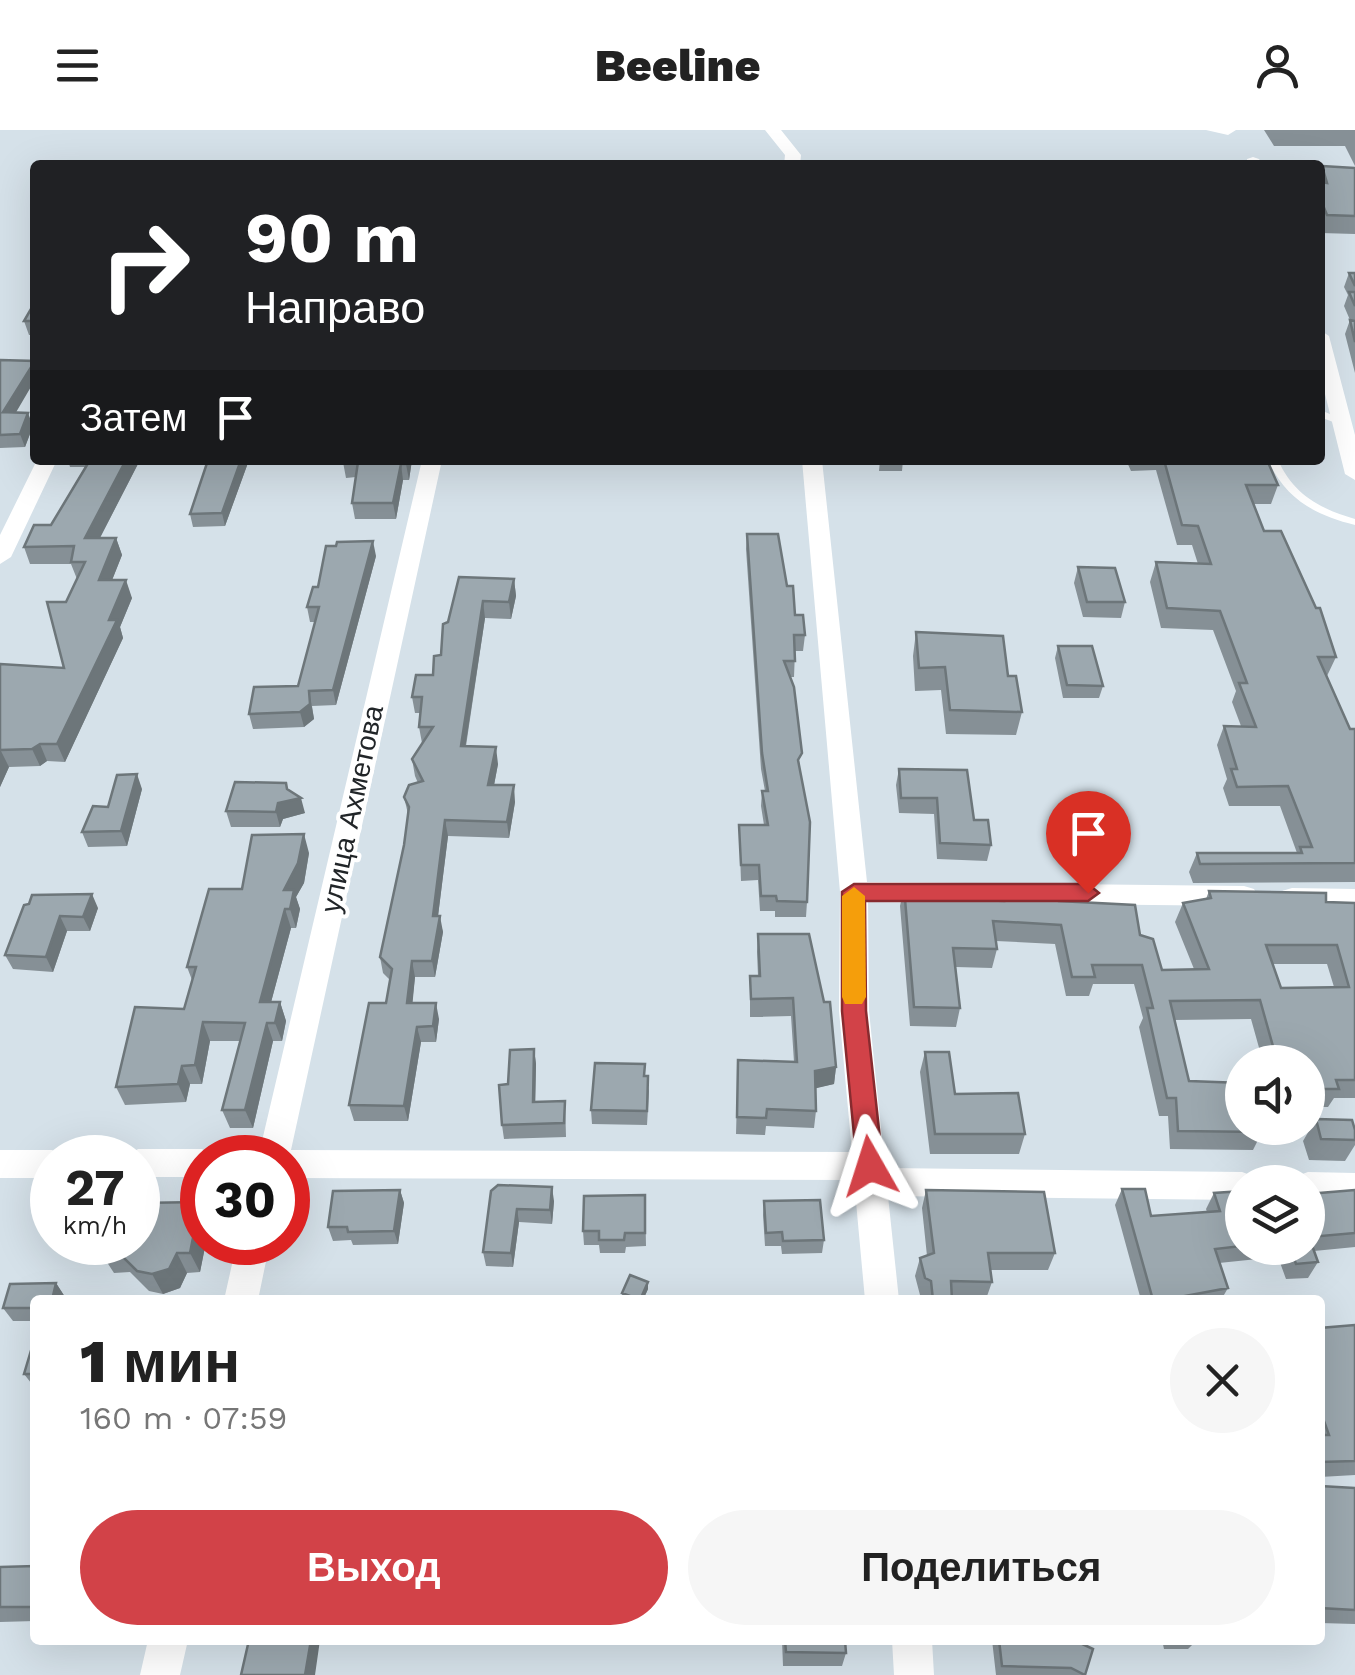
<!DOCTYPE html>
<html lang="ru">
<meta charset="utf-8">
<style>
body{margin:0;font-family:"Work Sans",sans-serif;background:#f6f6f6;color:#222;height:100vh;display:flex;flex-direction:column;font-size:38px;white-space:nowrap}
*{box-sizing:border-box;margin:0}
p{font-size:32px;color:#767676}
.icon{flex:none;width:55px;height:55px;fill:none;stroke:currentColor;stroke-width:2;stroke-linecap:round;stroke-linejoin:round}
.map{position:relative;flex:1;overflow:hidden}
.panel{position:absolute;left:30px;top:1165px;width:1295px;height:350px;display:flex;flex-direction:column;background:#fff;border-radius:10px;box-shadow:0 10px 40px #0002}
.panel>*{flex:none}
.hud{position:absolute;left:30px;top:30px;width:1295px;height:305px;border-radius:10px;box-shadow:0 10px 40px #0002;background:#202124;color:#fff;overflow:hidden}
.controls{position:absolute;left:1225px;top:915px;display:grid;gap:20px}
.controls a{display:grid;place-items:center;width:100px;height:100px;border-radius:50%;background:#fff;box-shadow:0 10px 40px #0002;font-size:50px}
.speed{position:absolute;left:30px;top:1005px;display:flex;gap:20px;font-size:50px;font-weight:700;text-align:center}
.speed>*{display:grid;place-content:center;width:130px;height:130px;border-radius:50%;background:#fff;box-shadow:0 10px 40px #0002;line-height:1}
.speed small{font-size:25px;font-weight:400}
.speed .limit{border:15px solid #d22;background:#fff;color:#111}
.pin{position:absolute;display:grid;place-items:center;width:85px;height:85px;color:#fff;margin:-102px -42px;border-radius:50% 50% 50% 0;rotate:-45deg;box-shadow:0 0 10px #0007}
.pin .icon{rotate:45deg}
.me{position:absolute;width:110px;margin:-55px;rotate:354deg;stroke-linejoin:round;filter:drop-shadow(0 0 8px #0008)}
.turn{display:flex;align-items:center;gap:35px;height:210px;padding:0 50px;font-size:45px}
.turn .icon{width:130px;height:130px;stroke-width:2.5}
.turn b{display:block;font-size:70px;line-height:85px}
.then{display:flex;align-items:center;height:95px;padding:0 50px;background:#0003;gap:20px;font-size:38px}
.round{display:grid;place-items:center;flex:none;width:105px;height:105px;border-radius:52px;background:#f6f6f6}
.overview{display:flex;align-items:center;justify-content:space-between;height:170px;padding:0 50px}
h1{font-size:60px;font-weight:800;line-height:75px}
.action{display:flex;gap:20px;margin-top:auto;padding:20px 50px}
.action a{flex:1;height:115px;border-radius:60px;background:#d24248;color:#fff;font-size:40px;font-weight:800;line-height:115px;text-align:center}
.action a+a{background:#f6f6f6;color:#222}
header{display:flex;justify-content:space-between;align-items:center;height:130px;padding:0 50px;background:#fff;font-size:45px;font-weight:800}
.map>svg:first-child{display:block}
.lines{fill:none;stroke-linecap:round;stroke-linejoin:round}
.lane{fill:#fff;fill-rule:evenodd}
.street{fill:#fff;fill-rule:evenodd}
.wall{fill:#869096;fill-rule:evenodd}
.shaded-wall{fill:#6d767a}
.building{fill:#9ca8af;stroke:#6d767a;stroke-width:2.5;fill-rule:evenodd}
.route{fill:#d24248;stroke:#882b2f;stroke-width:2.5}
.slow{fill:#f59e0b}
.labels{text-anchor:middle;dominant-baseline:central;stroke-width:8;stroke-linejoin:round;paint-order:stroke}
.street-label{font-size:28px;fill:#212528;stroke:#fff}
</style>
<header><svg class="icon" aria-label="menu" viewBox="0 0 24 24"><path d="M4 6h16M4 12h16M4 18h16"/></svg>Beeline<svg class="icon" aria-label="person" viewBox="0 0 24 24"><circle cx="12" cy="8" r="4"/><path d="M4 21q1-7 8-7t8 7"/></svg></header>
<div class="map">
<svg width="1355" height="1545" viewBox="0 0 1355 1545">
<rect width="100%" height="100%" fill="#d5e1e9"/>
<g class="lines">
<path class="lane" d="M1320,280L1345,290L1346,292L1341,295L1320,287Z
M1268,330H1278C1293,364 1320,379 1355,389V395C1315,385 1285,369 1268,330Z"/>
<path class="street" d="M765,0H781L801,25L800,35H784L785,25Z
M1206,0H1236L1228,5Z
M1253,27L1259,29L1263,35H1247V29Z
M1320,200L1329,206L1355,305V350L1345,344L1320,244Z
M37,330H57L11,427L0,434V405Z
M422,330H442L291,1020L852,1022L839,881L840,762L802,330H822L867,752L1244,756L1254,759L1258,766L1254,773L1244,776L868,772L869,881L885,1038L1242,1042L1253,1046L1256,1052H1242V1070L888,1066L899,1170H865L854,1050L288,1048V1028H258Z
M1292,758L1355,759V779L1282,775L1278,768L1282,761Z
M138,1019H202L215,1028H202V1047H138V1028H125Z
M0,1020H52L65,1028H52V1048H0Z
M1308,1042L1355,1043V1071L1308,1070V1052H1294L1297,1046Z
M237,1112H270L258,1170H224Z
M148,1510H188L180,1545H140Z
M892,1510H932L934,1545H894Z"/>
</g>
<path class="wall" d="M1264,0H1355V36L1345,16H1274Z
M1322,36L1355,38V104L1321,103L1320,44Z
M1349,143H1355V243L1345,204L1350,190L1344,176L1348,165L1344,157Z
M35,172V205H29L24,191Z
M0,230L16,283L33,296L25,317L0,318Z
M68,330H140L100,408H116L122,425L112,450L132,468L120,497L123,508L65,632L47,631L40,636L9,637L0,657V534L64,538L66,472L77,449L71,434H30L24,417L51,395L85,337H70Z
M208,330H249L225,396L193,397L190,384Z
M412,330L409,350H403L396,389H355L352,373L356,347L346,348L343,332Z
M880,330H903L902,341H879Z
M1126,330H1267L1278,355L1271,374H1253L1264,401L1336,527L1327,546L1350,599H1355V752L1193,753L1189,742L1197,723H1297L1280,676H1229L1223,658L1227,649L1217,615L1224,596H1241L1232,572L1236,561L1213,500L1161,498L1150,452L1156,432L1198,434L1192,415H1177L1156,340L1131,341Z
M747,404L787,456L795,485L805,505L803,521H795L794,547H790L800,640L807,772L806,787H775V781H760L758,750L741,751L739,695H764L761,676L762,661H765L761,639L746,419Z
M376,426L336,575L312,576L314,589L304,597L253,599L249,584L298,556L315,492H310L307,477L318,457Z
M1078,437L1125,472L1121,488L1083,487L1074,453Z
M514,449L516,466L511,489L485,488L466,616L498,634L494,655L515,672L509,708L448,706L438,786L443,802L435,847H415L412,873L439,889L436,912H421L408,991H354L349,975L386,873L390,850L383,843L380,827L404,715L408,684L404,667L418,653L415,646L412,629L422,613L419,597L421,583H415L412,567L433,545L441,525L448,492Z
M916,502L1022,582L1016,605L946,604L941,560L915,561L913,526Z
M1058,516L1103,556L1099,568H1063L1055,528Z
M899,639L974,690L991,715L987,731L937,729L934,684L899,683L896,655Z
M142,659L127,716L88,717L82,702L108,677Z
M288,660L305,683L283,689L280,697H231L226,681Z
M309,723L304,753L296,767L300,779L296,798H291L271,872H280L286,891L282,911H273L253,998H230L222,980L240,911H210L202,954H190L186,972L125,975L116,957L184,879L192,850L187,837L242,759Z
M904,757L950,769L1001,771L1003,761L1059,771L1140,805L1162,840L1194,839L1175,792L1183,773L1206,769L1209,761L1326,772L1355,773V968H1334L1328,977H1308V932H1263L1251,889L1174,890L1189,951L1262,1002L1253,1020L1170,1019L1168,986H1159L1139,897L1143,888L1134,854H1093L1089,866H1066L1055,814L996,811L997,819L992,838L956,837L960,878L956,897L910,896L900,776ZM1273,834H1327L1334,857L1281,858Z
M24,775L98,778L90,801H67L53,842L13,839L5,825Z
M758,804L836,937L834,954L815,958L816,981L814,998L766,996L765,1005L736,1004L738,930L794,932L791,886L750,887V846H758L757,822Z
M534,919L536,934L535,972L565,971L566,1007L504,1009L502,995L508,954Z
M925,922L955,964L1025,1004L1019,1024H930L920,942Z
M645,946L649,961L647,995L592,994L591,980Z
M1316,989L1355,1000V1015L1345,1031L1309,1030L1303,1011Z
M1122,1059L1151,1086L1207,1082L1206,1079L1214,1063L1242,1061V1118H1308V1064L1355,1060V1117L1314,1121L1318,1132L1308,1148L1286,1149L1278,1127L1219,1133L1228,1158L1221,1170H1141L1115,1075Z
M400,1060L404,1073L398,1114L353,1115L351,1110L333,1111L328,1097Z
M926,1060L1055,1123L1048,1140H990L992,1152L986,1169L952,1168V1170H927V1168L920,1165L915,1146L920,1128L927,1126L922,1078Z
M491,1061L554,1071L552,1094L519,1092L513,1137L486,1136L483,1122Z
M645,1065L646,1116L626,1117L625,1123H600L599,1115H584L583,1101Z
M764,1071L824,1110L822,1123L782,1124L781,1116H765L763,1085Z
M200,1072L202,1076V1112H206L200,1142L187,1143L180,1158L163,1164L149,1161L130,1142L114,1143L101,1123Z
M648,1152V1159L643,1170L622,1169V1163Z
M56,1153L65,1167L64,1170H35V1191H13L3,1178L10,1154Z
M1355,1195V1345L1320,1347V1198Z
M35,1207V1258L24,1244Z
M1320,1356L1355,1358V1494L1320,1493Z
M35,1436V1491L0,1492V1437Z
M782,1510H845L846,1523L842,1536H783Z
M992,1510H1074L1085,1545H996Z
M1162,1510H1197L1188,1519H1164Z"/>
<path class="shaded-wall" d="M35,231V250L8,296L3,282Z
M28,283L33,296L25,317L20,304Z
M126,330H140L91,425L85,408Z
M241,330H249L225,396L222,383Z
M407,330H412L409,350L406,334Z
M401,334L403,350L396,389L393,373Z
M116,408L122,425L105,468L99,450Z
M373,411L376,426L336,575L333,560Z
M514,449L516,466L511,489L509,472Z
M126,450L132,468L120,497L123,508L65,632L57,614Z
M483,471L485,488L463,632L461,616Z
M309,561L314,589L304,597L300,582Z
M40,614L47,631L40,636L32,619Z
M496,617L498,634L491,671L488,655Z
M0,619L9,637L0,657Z
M137,644L142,659L127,716L121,701Z
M286,653L290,670L301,668L305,683L283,689L280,697L276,682Z
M514,655L515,672L509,708L507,692Z
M445,690L448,706L436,802L433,786Z
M304,704L309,723L304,753L296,767L300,779L296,798L284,760Z
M92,764L98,778L90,801L83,787Z
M285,779L291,798L266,891L260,872Z
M60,786L67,801L53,842L46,827Z
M440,786L443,802L435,847L432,831Z
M412,831L415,847L411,889L407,873Z
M280,872L286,891L282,911L275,893Z
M436,873L439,889L436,912L433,896Z
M203,892L210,911L202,954L195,935Z
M267,893L273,911L253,998L245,980Z
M417,897L421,912L408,991L404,976Z
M534,919L536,934L535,986L533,972Z
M182,936L190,954L186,972L178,954Z
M836,937L834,954L813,959L815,941Z
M552,1057L554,1071L552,1094L550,1080Z
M400,1060L404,1073L398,1114L394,1101Z
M200,1072L202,1076V1112H206L200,1142L190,1123Z
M517,1079L519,1092L513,1137L511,1123Z
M177,1123L187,1143L180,1158L163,1164L152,1144Z
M648,1152V1159L643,1170H640Z
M56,1153L65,1167L64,1170H52Z
M311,1510H320L315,1545H305Z"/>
<path class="building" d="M834,32L898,33L899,35H841Z
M1322,36L1355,38V86L1327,85L1320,68V52L1327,53Z
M1349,143H1355V156Z
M1349,162H1355V176Z
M35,172V191H24Z
M1350,190L1355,191V212Z
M0,230L35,231L3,282L28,283L20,304L0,305Z
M90,330H126L85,408H116L99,450H126L109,490H117L57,614H40L32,619L0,620V534L64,538L47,472H66L85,432H71L74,416L24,417L34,395H51Z
M208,330H241L222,383L190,384Z
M343,330H407L406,334H401L393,373H352L358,332H343Z
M1164,330H1267L1278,355H1246L1264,401H1281L1316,478H1320L1336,527H1318L1350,599H1355V733L1200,734L1197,723H1302L1300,717H1312L1288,656L1237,657L1231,639H1237L1224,596L1256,597L1239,553H1247L1220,481L1167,478L1156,432L1211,434L1198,396L1182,395Z
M747,404H778L787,456H793L795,485H803L805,505H794L795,531H784L794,557L802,623L798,630L810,692L807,772L777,771L776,766H761L759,735H741L739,695H768L762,661H768L762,623Z
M373,411L333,560L309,561L310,574L300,582L249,584L254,557L298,556L319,477H307L313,457H318L326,416H336L337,412Z
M1078,437L1115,438L1125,472H1087Z
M459,447L514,449L509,472L483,471L461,616L496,617L488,655H514L507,692L445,690L433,786H440L432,831H412L407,873H436L433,896L417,897L404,976L349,975L369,873H386L392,839L380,827L404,715L409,677L404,667L409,655L423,651L412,629L433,597H419L422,567H412L416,545H433L434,526L441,525L443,494L448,492Z
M916,502L1003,506L1008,546H1016L1022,582L950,580L945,537L919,538Z
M1058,516H1092L1103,556L1067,555Z
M899,639L967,640L974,690H988L991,715L940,713L937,668H901Z
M137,644L121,701L82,702L93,676L108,677L117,645Z
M235,652L286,653L287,659L301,668L278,673L276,682L226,681Z
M304,704L298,733L284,760H294L290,779H285L260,872H280L275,893H267L245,980H222L245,893L203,892L195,935L182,936L178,954L116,957L135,877L184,879L196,837H187L209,759H242L252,705Z
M904,757L949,758L950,769L1004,771L1003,761L1058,763L1059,771L1135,775L1140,805L1153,809L1162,840L1209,839L1183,773L1211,768L1209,761L1326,763V772L1355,773V950H1336L1339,959H1308V932H1262L1276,927L1260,870L1170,871L1189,951L1242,953V998H1261L1262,1002L1178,1001L1176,968H1167L1147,878H1153L1142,835H1092L1095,847H1072L1061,795L993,791L997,819L953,818L960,878L914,877ZM1266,815H1337L1349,857L1281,858Z
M92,764L83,787L60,786L46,827L5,825L24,775L29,774L32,765Z
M758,804H809L824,872H830L836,937L815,941L816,981L767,979L766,988L737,987L738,930L797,932L793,868L751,869L750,846H760Z
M534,919L533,972L565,971L564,993L502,995L499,955L508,954L510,920Z
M925,922H949L955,964L1018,963L1025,1004H935Z
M595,933L645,934L644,946H648L647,981L591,980Z
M1316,989L1352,990L1355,1000V1010L1321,1009Z
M498,1055L552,1057L550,1080L517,1079L511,1123L483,1122L491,1061Z
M1122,1059H1145L1151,1086L1220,1081L1214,1063L1242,1061V1116L1215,1119L1228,1158L1185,1166L1186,1170H1153Z
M400,1060L394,1101L348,1102L347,1097H328L333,1061Z
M926,1060L1044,1062L1055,1123H988L992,1152L951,1151L952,1170H933L931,1151L925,1148L920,1128L934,1123Z
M1355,1060V1103L1309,1107L1318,1132L1296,1134L1290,1118H1308V1064Z
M645,1065V1103H625L624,1110H599V1101H583L584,1066Z
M820,1070L824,1110L783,1111L782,1102L766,1103L764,1071Z
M200,1072L190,1123H177L169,1139L152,1144L137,1141L118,1122L101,1123L104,1112H138V1073Z
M630,1145L648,1152L640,1170L622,1163Z
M56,1153L52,1170H35V1178H3L10,1154Z
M1355,1195V1331L1320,1332V1305H1329L1320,1280V1215H1322L1320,1209V1198Z
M35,1207V1244H24Z
M1320,1356L1355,1358V1480L1320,1478Z
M35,1436V1477H0V1437Z
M249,1510H311L305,1545H241Z
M785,1510H845L846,1523L786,1522Z
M999,1510H1074L1093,1519L1085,1545L1071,1538L1002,1536Z"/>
<path class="route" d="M854,754H1088L1099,763L1088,771H865L866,881L883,1036L880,1044L870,1047L861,1044L857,1036L842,881V762Z"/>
<path class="slow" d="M854,757L865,766L866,867L862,874H845L842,867V766Z"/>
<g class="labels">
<g class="street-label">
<text transform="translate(352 679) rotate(-78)">улица Ахметова</text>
</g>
</g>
</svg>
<div class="controls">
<a><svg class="icon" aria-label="sound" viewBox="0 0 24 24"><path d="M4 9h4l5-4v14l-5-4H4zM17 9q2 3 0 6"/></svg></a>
<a><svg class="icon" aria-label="layers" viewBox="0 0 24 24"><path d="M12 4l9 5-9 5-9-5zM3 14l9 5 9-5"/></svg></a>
</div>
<div class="speed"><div>27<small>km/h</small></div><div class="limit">30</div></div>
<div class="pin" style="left:1088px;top:763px;background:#d93025"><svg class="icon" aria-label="arrive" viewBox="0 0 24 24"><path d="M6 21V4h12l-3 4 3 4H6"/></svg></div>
<svg class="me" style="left:870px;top:1036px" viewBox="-20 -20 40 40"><path d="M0-17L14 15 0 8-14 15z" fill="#d24248" stroke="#fff" stroke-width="4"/></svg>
<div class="hud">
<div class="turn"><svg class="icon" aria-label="right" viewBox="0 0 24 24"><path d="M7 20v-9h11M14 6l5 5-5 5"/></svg><div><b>90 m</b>Направо</div></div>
<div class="then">Затем<svg class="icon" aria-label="arrive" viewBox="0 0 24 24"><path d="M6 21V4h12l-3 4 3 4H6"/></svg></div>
</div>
<section class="panel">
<div class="overview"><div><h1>1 мин</h1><p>160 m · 07:59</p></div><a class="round"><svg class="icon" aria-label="close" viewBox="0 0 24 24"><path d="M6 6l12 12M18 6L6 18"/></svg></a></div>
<div class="action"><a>Выход</a><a>Поделиться</a></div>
</section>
</div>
